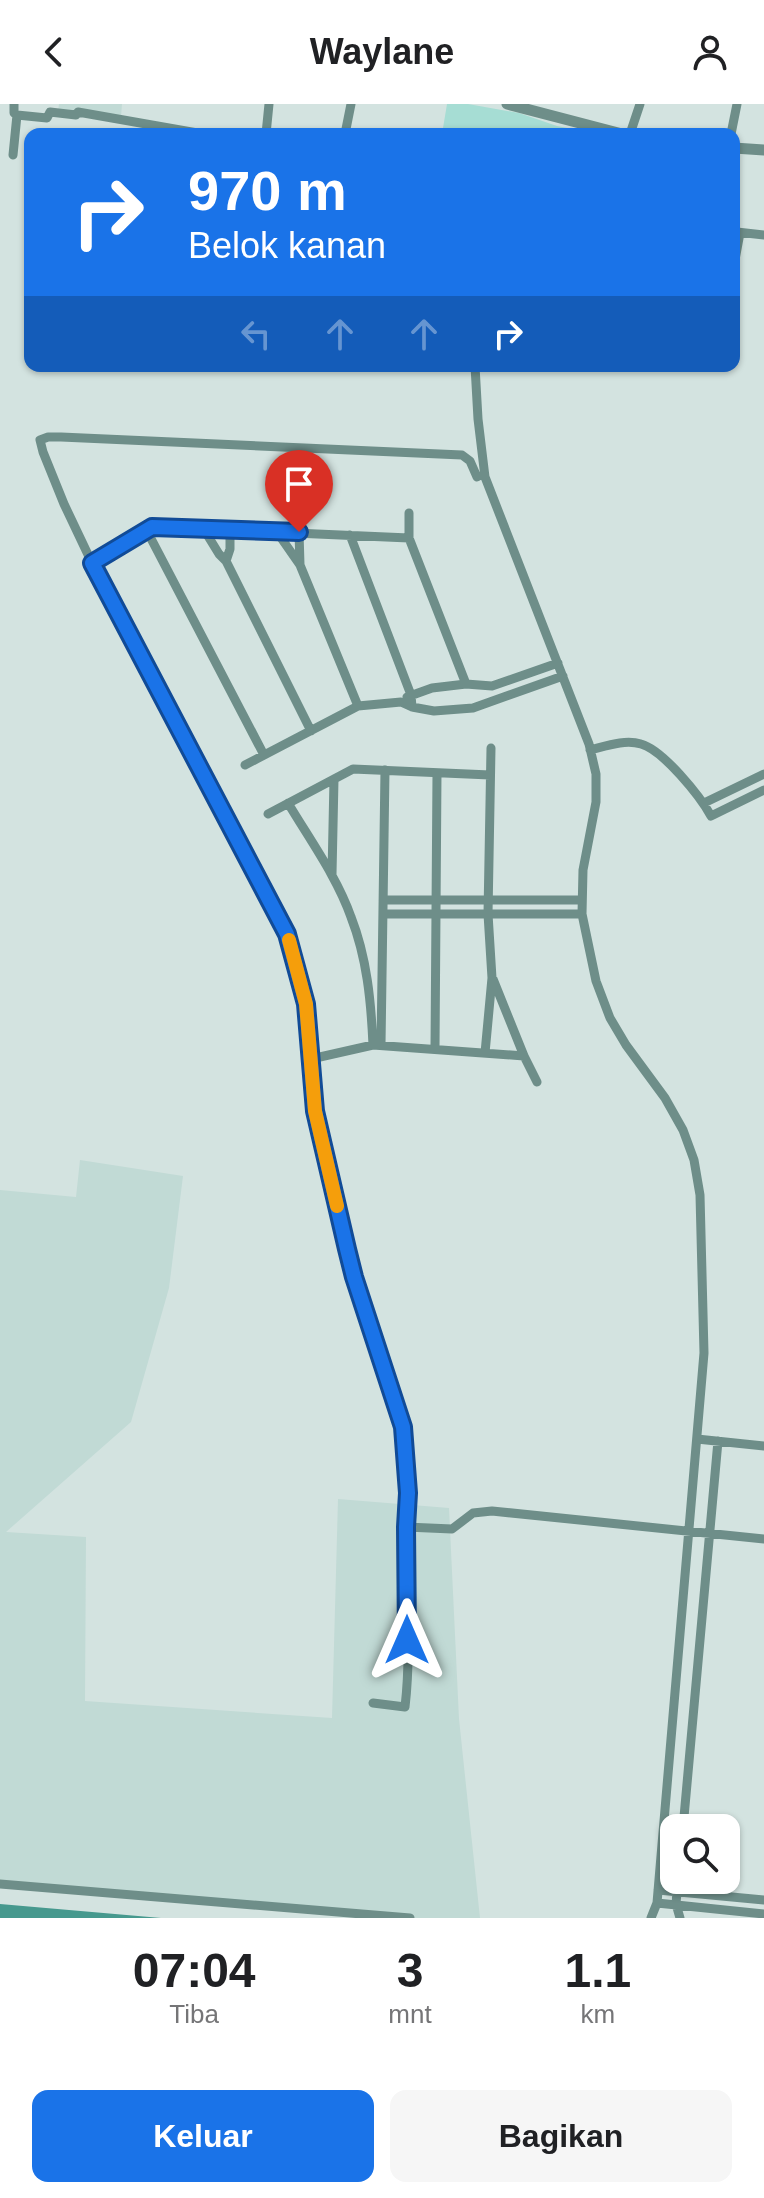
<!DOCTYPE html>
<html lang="id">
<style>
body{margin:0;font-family:Arial,sans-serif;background:#f6f6f6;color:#202124;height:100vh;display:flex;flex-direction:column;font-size:30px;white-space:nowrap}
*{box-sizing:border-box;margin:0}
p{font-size:26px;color:#757577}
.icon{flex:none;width:44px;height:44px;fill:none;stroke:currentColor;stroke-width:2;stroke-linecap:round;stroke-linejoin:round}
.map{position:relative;height:1814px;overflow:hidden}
.side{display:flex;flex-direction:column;background:#fff;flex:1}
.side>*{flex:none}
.hud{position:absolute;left:24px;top:24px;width:716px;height:244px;border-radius:16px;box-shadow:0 2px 6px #0004;background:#1a73e8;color:#fff;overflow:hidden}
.tools{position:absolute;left:660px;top:1710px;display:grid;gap:16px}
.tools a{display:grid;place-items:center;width:80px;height:80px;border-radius:16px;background:#fff;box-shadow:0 2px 6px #0004;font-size:40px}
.pin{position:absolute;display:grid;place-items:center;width:68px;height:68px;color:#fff;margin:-82px -34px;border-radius:50% 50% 50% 0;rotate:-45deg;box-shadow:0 0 8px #0007}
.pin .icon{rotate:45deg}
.me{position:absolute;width:88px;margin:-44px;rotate:0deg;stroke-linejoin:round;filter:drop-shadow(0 0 6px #0008)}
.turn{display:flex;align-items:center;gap:28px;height:168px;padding:0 32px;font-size:36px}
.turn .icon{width:104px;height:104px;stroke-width:2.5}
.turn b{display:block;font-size:56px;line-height:68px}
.lanes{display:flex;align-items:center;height:76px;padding:0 32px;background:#0003;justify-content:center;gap:40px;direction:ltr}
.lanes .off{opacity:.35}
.eta{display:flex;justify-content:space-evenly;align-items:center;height:136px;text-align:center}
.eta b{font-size:48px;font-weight:700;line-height:56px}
.cta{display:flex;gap:16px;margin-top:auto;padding:16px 32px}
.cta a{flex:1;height:92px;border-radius:16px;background:#1a73e8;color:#fff;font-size:32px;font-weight:700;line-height:92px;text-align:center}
.cta a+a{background:#f6f6f6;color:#202124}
header{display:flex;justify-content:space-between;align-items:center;height:104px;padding:0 32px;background:#fff;font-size:36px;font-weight:700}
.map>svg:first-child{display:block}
.built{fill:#c1dad5}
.green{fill:#a6ddd4}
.water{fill:#46998e}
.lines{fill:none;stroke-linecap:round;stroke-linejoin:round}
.minor{stroke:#6e8e89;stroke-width:9}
.tertiary{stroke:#6e8e89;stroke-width:11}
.route-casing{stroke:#114b97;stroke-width:20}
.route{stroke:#1a73e8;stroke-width:14}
.slow{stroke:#f59e0b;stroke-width:14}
</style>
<header><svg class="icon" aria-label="back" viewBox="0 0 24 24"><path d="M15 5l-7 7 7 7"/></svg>Waylane<svg class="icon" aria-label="person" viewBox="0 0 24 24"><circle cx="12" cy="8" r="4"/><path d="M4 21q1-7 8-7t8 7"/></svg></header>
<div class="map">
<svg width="764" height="1814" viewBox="0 0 764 1814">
<rect width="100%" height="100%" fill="#d3e3e0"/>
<path class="built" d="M59,0H122L121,13L76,4L74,10L58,7Z
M80,1056L183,1072L169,1184L131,1318L6,1428L86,1433L85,1597L332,1614L338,1395L449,1404L459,1615L480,1814H396L0,1782V1086L76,1093Z"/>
<path class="green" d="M447,0H468L519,9L557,22L598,30H442Z"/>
<path class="water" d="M0,1800L161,1814H0Z"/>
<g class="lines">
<path class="minor" d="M17,11L47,14L50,8L76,11L78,8L203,30
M266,30L269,0
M345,30L351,0
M630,30L640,0
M731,30L737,0
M13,51L17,11L14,9V0
M737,128L764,131
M734,161L740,129
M475,262L478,315L485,373L589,640L596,670V698L583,766L582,810L596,877L610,914L626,941L665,994L683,1026L694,1056L700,1091L704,1249L657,1799L651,1814
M409,409V434L466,580
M203,424L219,450L226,457L311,627
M146,425L264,651
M277,428L300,461L358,602
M299,428L300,461
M350,431L411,591L412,603
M226,457L230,445V426
M92,459L146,425L154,423L409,434
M407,593L432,584L466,580L492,582L558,559
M590,646C606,642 625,635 641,640C663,646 700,692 711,712L764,686
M245,661L358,602L401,598L412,603L434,607L473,604L563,572
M288,699C310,736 337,773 351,813C367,854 371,897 373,941
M704,699L764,670
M268,710L353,665L490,671
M332,770L334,675
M383,796H582
M383,810H582
M493,875L524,952L537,978
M381,941L385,666
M435,945L437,669
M485,949L492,874L488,810L491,644
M311,955L373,941L524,952
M697,1335L764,1342
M406,1423L452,1425L473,1409L492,1407L764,1435
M373,1599L405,1603C411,1552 407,1499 406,1447C406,1406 410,1364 403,1323L354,1173L315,1007L306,900L287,830L92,459L64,400L43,348L40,336L48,333H61L462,351L470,357L477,373
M683,1724L718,1337
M678,1776L676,1800L680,1814
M0,1780L410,1814
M658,1786L764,1796
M657,1799L764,1810"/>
<path class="tertiary" d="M507,0L622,30
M734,44L764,46"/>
</g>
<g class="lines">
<g class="route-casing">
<path id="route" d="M299,428L152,423L92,459L287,830L306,900L315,1007L347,1145L354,1173L403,1323L408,1389L406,1423L407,1536"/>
</g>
<use href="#route" class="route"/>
<path class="slow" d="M289,836L306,900L315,1007L337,1102"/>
</g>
</svg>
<div class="tools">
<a><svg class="icon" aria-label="search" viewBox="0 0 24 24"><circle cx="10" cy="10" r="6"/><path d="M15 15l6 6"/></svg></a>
</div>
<div class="pin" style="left:299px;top:428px;background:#d93025"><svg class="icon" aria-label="arrive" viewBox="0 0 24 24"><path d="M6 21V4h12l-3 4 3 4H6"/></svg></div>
<svg class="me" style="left:407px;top:1536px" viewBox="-20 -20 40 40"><path d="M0-17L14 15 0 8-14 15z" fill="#1a73e8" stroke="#fff" stroke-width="4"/></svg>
<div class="hud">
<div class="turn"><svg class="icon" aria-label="right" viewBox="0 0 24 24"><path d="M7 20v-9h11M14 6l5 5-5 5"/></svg><div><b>970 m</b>Belok kanan</div></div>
<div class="lanes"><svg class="icon off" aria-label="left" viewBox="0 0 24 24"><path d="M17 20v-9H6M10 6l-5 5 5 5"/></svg><svg class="icon off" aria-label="ahead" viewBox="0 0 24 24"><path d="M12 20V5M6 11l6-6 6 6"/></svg><svg class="icon off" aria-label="ahead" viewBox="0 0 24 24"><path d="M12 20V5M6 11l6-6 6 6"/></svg><svg class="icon" aria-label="right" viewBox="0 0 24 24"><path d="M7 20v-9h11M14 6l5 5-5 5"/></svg></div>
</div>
</div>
<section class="side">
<div class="eta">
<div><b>07:04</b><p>Tiba</p></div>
<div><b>3</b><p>mnt</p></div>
<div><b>1.1</b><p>km</p></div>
</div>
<div class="cta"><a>Keluar</a><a>Bagikan</a></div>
</section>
